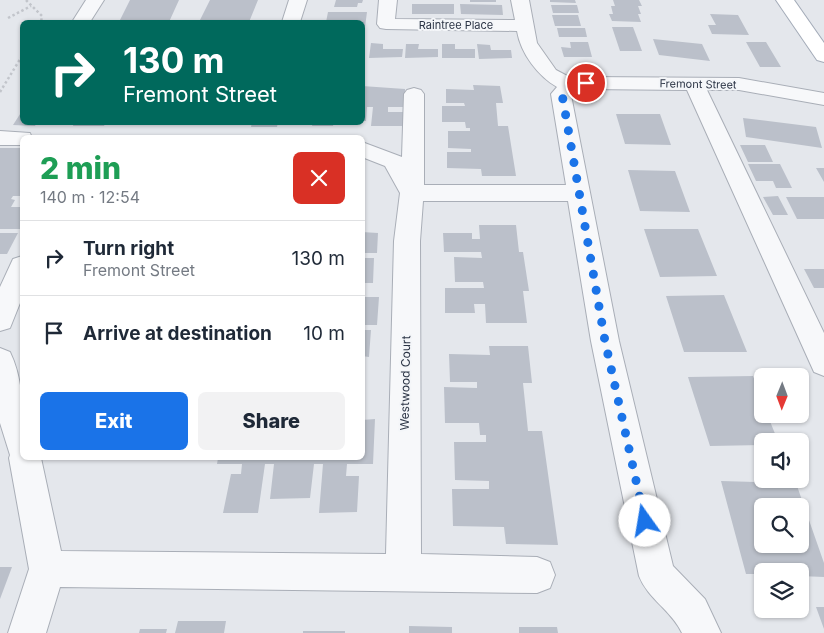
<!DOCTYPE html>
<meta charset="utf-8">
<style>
body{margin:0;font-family:Inter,sans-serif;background:#f2f2f3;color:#1f2937;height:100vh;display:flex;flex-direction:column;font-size:19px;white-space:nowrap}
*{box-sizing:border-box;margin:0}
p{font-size:16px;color:#747a83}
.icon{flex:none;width:28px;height:28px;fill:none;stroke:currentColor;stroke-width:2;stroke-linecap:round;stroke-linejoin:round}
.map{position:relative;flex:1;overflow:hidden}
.details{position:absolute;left:20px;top:135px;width:345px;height:325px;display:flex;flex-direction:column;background:#fff;border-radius:8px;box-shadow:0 1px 4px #0004}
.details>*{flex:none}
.hud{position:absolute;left:20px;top:20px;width:345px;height:105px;border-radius:8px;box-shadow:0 1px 4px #0004;background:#00695c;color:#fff;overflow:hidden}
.needle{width:32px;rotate:181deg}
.tools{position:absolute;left:754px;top:368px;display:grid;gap:10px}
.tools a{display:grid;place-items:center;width:55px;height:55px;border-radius:8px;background:#fff;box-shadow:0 1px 4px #0004;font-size:25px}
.pin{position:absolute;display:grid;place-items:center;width:42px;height:42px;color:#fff;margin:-21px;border:2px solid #fff;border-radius:50%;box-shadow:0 1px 5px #0007}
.me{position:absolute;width:55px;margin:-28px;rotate:347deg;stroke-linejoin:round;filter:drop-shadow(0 0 4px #0008)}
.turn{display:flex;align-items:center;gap:18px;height:105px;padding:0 20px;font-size:22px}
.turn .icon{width:65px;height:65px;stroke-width:2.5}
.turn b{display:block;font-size:35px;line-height:42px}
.round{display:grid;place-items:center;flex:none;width:52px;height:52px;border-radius:8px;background:#f2f2f3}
.overview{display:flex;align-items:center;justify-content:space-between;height:85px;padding:0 20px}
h1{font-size:30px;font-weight:800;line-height:38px;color:#1e9e55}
.action{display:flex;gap:10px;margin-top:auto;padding:10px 20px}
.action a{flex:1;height:58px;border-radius:8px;background:#1a73e8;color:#fff;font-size:20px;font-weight:800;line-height:58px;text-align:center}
.action a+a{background:#f2f2f3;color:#1f2937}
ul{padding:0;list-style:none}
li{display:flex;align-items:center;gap:15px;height:75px;padding:0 20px;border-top:1px solid #e0e1e3}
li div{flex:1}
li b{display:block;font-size:19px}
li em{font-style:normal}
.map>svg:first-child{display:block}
.building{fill:#bbc0ca;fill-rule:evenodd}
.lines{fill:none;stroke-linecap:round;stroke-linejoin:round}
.minor-casing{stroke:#a9aeb7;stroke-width:2}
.major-casing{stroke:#a3abb8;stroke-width:2}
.path{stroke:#c2c5cb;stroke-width:2.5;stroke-dasharray:2.5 2.5;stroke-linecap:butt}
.minor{fill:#f7f8fa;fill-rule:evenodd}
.major{fill:#fff;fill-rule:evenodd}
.route{stroke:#1a73e8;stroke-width:9;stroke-dasharray:0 16.2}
.labels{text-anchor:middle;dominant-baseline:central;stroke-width:4;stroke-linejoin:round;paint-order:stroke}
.far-street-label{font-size:11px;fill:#2b3445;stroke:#f4f6f9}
.street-label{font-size:12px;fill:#2b3445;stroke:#f4f6f9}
</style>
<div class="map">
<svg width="824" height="633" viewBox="0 0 824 633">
<rect width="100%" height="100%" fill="#e4e7ec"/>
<path class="building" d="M130,0H179L169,22H119Z
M210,0H258L249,22H199Z
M336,0H363L362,3H358L357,7H334Z
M470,0H496V2H470Z
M550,0H575L576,3L550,2Z
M613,0H639L642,6H638L641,14H638L641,22L612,21L609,14H613L611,6H615Z
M412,4H454V14H412Z
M460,4L502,5L503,15L461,14Z
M551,5H577L579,13H553Z
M328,12H367L365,27H362V22H326Z
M710,14L738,15L749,35L712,34L708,25H716Z
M552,15H578L581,26H555Z
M612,27H633L642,51H620Z
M557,28H585L587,37H559Z
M653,39L702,44L710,61L659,55Z
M570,42H588L592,57H564L561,47L571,48Z
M746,42H766L781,67H760Z
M371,43L383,44V49H403L402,57L369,58Z
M406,44H419L418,49H438V57L405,58Z
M442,44H455V49H475V58H442Z
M477,44L490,45L491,50H511L512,58L479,59Z
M473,85L500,86L503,103H496L498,126H508L516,176H482L481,169L447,168V152H471V149L448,148V131H470V128H466L465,122H442V106H465L464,103H446V89L474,90Z
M362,86L405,89V107H388V112H404L403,126H371L373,107H367L366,121H362Z
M22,111V122H37L35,126L13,125Z
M616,114H660L671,145L625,144Z
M743,118L816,127L822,148L746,137Z
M74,122H106L104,126H73Z
M252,122H278L277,127H251Z
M313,122H334L333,126H312Z
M740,145H765L773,162H748Z
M0,148H22V196H13L11,199L15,200L11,207H22V229H0Z
M748,164H780L792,188H776L773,181H756Z
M816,168H824V182Z
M628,170L675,171L690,212L640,211Z
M778,196L788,215H773L763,197Z
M786,197H824V219H797Z
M479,225H516L519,252H523L529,291H523L527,323H486L485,304H474L475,313H445V288H484L483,282H455L454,257L482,258L481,252H444L443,233H472V239H480Z
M644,229H698L717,276L660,277Z
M362,232L378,233L377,253H362Z
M0,233H18L7,254H0Z
M362,258H374L373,283H362Z
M804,269H824V288H814Z
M724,295L747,352H684L666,296Z
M362,297H379L377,325H362Z
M362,330H371L369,357L362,356Z
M489,346H528L532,383H523L528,431H542L558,545L506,544L504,527L453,526L452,489H489V481L455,480L454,442H486V435H480L479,423H445L444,387L477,388V382H450L449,354L490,355Z
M753,376L762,401V414H767L778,441H762V445L710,446L688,377Z
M375,419L373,464H347L346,476H359L357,512L319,513L323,464H314L310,498L270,499L274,464H265L258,513H223L231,474H241L242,464H217L218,458H362V420Z
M721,481L796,483L824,563V577L800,576V571H762V574H746ZM762,506H800V544H762Z
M0,567H12L0,599Z
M816,607H824V629Z
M178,621H226L224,633H175Z
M409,626L452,627V633H409Z
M519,627H557L558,633H519Z
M140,629H167L166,633H139Z
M303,631H345V633H303Z"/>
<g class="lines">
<g class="minor-casing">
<path id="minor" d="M86,0H104L90,22H72Z
M289,0H307L300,22H282Z
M379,0H397L395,19L515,20L511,0H529L537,43L556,70L573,79L586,77L739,78L824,93V105L739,90H707L824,333V376L814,372L687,90L586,89L576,91L571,95L619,341L673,566L705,599L721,633H682C672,611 648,599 639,576L591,341L568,201H423L420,241L421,554L537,557L550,562L555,575L550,588L537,593L60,587L46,633H8L29,569L9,458L10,455L0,423V348L10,352C26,385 22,422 22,458H41L61,551L386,554L394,241L400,193L385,166L362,157V142L402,157L404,94L407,90L414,88L421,90L424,94V185H566L551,94L557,87C538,76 521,54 517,31L386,29L380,28L377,24Z
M0,131L30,133L32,138H22V145H0Z
M22,256V298L10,328L0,331V287L13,259Z"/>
</g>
<g class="major-casing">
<path id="major" d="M776,0H794L824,43V62L817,60Z"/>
</g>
<path class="path" d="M26,0L42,16L41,22
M8,18L31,6
M0,92L22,56"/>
<use href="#minor" class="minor"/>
<use href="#major" class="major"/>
</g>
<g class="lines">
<path class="route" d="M586,83L570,86L562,94L605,341L645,521"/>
</g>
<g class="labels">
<g class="far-street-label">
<text x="456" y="25">Raintree Place</text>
<text transform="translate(698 84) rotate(1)">Fremont Street</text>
</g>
<g class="street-label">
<text transform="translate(405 383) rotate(-89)">Westwood Court</text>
</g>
</g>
</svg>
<div class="tools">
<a><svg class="needle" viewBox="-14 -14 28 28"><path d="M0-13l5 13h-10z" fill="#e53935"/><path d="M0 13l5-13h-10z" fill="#747a83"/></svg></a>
<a><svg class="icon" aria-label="sound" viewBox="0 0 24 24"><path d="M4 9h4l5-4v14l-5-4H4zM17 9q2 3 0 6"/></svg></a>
<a><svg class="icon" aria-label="search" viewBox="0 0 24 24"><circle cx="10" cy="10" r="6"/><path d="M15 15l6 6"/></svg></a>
<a><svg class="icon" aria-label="layers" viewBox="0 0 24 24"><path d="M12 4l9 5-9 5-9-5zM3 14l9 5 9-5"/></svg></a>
</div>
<div class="pin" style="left:586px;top:83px;background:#d93025"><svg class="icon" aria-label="arrive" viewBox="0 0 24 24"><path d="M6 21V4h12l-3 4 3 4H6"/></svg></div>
<svg class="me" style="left:645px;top:521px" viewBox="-20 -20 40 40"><circle r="19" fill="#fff"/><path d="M0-13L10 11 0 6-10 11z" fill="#1a73e8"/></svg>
<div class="hud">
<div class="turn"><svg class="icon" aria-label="right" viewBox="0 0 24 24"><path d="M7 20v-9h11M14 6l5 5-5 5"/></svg><div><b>130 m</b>Fremont Street</div></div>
</div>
<section class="details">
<div class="overview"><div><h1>2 min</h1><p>140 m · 12:54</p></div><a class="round" style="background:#d93025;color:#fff"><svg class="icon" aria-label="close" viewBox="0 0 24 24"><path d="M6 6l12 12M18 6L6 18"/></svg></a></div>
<ul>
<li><svg class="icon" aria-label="right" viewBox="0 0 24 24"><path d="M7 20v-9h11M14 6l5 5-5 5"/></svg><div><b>Turn right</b><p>Fremont Street</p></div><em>130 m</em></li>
<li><svg class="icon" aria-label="arrive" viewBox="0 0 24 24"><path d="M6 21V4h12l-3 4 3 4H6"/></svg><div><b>Arrive at destination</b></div><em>10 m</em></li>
</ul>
<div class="action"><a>Exit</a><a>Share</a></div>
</section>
</div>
